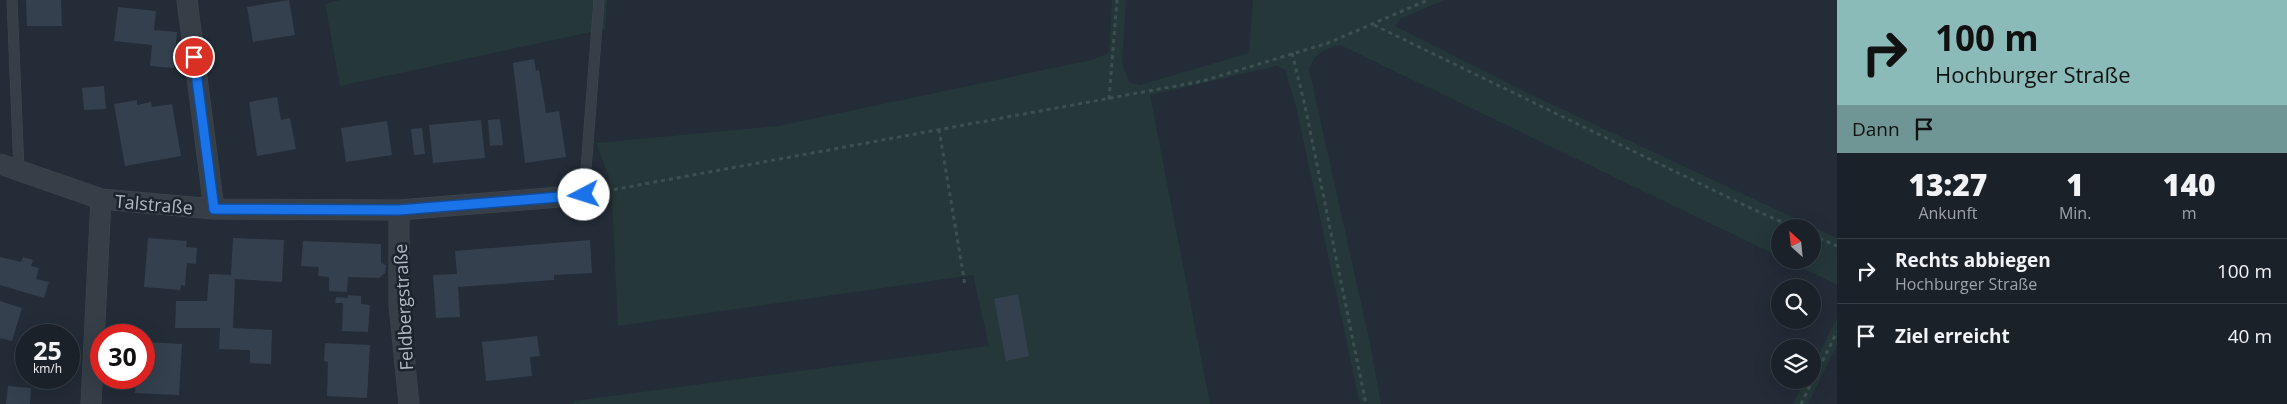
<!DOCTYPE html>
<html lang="de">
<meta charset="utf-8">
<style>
body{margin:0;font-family:"Open Sans",sans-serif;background:#272e35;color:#f1f3f6;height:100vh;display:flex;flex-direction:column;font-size:19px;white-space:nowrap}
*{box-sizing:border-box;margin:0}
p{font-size:16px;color:#9fa3a8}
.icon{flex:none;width:28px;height:28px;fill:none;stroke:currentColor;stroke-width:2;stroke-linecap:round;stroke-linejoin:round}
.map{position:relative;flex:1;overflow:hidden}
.side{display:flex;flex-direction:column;background:#1a2129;width:450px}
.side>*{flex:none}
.banner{background:#8bbbb9;color:#111;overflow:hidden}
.needle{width:32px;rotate:333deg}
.buttons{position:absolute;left:1771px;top:219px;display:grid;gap:10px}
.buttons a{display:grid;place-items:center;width:50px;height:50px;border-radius:50%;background:#1a2129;box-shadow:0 5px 20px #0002,0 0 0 1px #383e46;font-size:25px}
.speed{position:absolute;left:15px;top:324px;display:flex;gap:10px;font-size:25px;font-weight:700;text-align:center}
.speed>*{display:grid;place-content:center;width:65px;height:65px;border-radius:50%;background:#1a2129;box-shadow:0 5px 20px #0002,0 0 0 1px #383e46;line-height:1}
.speed small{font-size:12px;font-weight:400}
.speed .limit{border:8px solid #d22;background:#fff;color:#111}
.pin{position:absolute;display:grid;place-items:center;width:42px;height:42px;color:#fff;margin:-21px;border:2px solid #fff;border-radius:50%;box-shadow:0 1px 5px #0007}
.me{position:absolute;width:55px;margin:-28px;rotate:265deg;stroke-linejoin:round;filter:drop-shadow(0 0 4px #0008)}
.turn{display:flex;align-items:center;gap:18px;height:105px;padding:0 15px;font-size:22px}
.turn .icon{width:65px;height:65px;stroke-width:2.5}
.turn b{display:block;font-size:35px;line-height:42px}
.then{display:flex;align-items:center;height:48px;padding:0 15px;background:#0003;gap:10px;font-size:19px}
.eta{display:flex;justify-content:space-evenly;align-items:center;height:85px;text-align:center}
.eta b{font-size:30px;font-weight:800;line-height:35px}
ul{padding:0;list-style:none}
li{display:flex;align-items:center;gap:15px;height:65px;padding:0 15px;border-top:1px solid #383e46}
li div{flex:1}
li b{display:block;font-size:19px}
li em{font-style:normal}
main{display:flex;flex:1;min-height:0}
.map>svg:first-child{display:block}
.green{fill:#253738}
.building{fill:#35404e}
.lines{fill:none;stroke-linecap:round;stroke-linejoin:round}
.lane-casing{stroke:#404751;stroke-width:11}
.street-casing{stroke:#404751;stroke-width:21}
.path{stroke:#3d5051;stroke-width:3;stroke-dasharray:4 4;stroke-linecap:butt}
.lane{stroke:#363e48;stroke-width:10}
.street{stroke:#363e48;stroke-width:20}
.route-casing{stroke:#114b97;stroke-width:12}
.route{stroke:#1a73e8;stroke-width:9}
.labels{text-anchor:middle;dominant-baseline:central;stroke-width:5;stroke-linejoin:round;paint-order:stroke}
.street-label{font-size:18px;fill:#b1b9c4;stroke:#1c232d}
</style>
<main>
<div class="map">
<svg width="1837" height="404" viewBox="0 0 1837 404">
<rect width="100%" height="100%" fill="#232c37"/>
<path class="green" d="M340,0H607L605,29L340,86L325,4Z
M1112,0H1126L1122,63L1129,82L1140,85L1249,53L1253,0H1445L1400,19L1395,26L1532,95L1837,238V285L1786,260H1812V228H1780V257L1340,45C1323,50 1316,52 1309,69L1370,343L1381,404H1360L1296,106L1285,70L1277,66L1150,95L1210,404H574L573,401L989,346L973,275L618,326L612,199L608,174L596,143L778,126L1091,60L1109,53Z
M1837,318V345L1808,404H1793L1805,380H1812L1813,366Z"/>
<path class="building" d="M26,0H61L62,26H27Z
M289,0L295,35L253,42L247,7Z
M118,7L156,11L154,30L177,32L174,68L150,66L152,45L114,41Z
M534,59L536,71L539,70L546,113L559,111L566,157L525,163L513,63Z
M104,86L106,109L84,110L82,88Z
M277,97L281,120L290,118L296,149L257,156L249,102Z
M137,100V105L151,102L152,107L172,104L181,156L125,166L114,104Z
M500,119L503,145L490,146L488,120Z
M481,120L485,158L433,163L429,125Z
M387,121L392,155L346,162L341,128Z
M422,128L425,154L414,155L411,129Z
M148,238L187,241L186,247L197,248L196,264L187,263L185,286L181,285L180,290L144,287Z
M233,238L284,240L282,282L235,279L233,328L272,330L271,364L250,363V350L219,349L220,328H175L176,301H207L209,274L231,275Z
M590,240L592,273L554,275V280L458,287L460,317L436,318L433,275L457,274L455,251Z
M303,241L381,244V263L386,265L385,273L379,278L348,277L347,292L329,291V277L318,276L319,267L301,266Z
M0,257L21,262L23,257L33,260L31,266L39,268L36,279L49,282L44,298L0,285Z
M1018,294L1029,356L1006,361L994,299Z
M348,295L361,296V304L370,305L368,332L342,331L343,303H335L336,297L348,298Z
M0,301L22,308L12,341L0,338Z
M537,336L540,356L530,357L532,376L486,381L482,342Z
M144,342L182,344L179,395L135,393L136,378H144Z
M325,343L370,345L367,398L327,396L328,362L324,361Z
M69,355H74L72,375H69Z
M8,386L31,388L30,404H6Z"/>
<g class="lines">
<g class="lane-casing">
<path id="lane" d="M12,0L19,171
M584,195L599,0"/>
</g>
<g class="street-casing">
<path id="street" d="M187,0L214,209
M0,164L101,199L214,209L399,210L584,195
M399,210V305L409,404
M91,404L101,199"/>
</g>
<path class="path" d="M1374,25L1746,206L1795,228
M1292,53L1305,106L1366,404
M1109,99L1117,0
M939,129L965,285
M606,191L1203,81L1328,43L1428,0
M1812,235L1837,246
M1801,404L1837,332"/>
<use href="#lane" class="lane"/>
<use href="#street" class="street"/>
</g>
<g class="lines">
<g class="route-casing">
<path id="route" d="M194,57L214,209L399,210L584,195"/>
</g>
<use href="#route" class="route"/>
</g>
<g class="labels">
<g class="street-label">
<text transform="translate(154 204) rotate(5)">Talstraße</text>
<text transform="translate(403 307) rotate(-93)">Feldbergstraße</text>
</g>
</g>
</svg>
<div class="buttons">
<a><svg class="needle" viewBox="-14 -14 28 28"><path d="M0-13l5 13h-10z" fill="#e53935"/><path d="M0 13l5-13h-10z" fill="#9fa3a8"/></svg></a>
<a><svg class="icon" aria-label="search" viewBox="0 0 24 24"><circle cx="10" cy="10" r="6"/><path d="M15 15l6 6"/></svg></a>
<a><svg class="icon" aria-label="layers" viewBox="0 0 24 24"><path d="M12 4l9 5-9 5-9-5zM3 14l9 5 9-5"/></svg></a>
</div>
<div class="speed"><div>25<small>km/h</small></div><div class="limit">30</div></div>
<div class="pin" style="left:194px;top:57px;background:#d93025"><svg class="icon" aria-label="arrive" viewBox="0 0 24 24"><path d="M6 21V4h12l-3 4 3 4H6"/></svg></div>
<svg class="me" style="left:584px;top:195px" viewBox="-20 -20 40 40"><circle r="19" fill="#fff"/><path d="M0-13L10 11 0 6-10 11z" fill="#1a73e8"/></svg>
</div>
<section class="side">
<div class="banner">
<div class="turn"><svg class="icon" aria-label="right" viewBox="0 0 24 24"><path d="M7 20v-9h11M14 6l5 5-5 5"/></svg><div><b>100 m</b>Hochburger Straße</div></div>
<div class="then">Dann<svg class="icon" aria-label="arrive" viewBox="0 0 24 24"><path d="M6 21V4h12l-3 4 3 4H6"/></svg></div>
</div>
<div class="eta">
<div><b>13:27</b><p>Ankunft</p></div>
<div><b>1</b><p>Min.</p></div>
<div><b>140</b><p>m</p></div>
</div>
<ul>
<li><svg class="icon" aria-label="right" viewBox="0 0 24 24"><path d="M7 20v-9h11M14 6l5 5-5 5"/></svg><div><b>Rechts abbiegen</b><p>Hochburger Straße</p></div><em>100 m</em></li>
<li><svg class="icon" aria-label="arrive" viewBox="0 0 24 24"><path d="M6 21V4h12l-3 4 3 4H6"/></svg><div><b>Ziel erreicht</b></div><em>40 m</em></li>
</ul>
</section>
</main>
